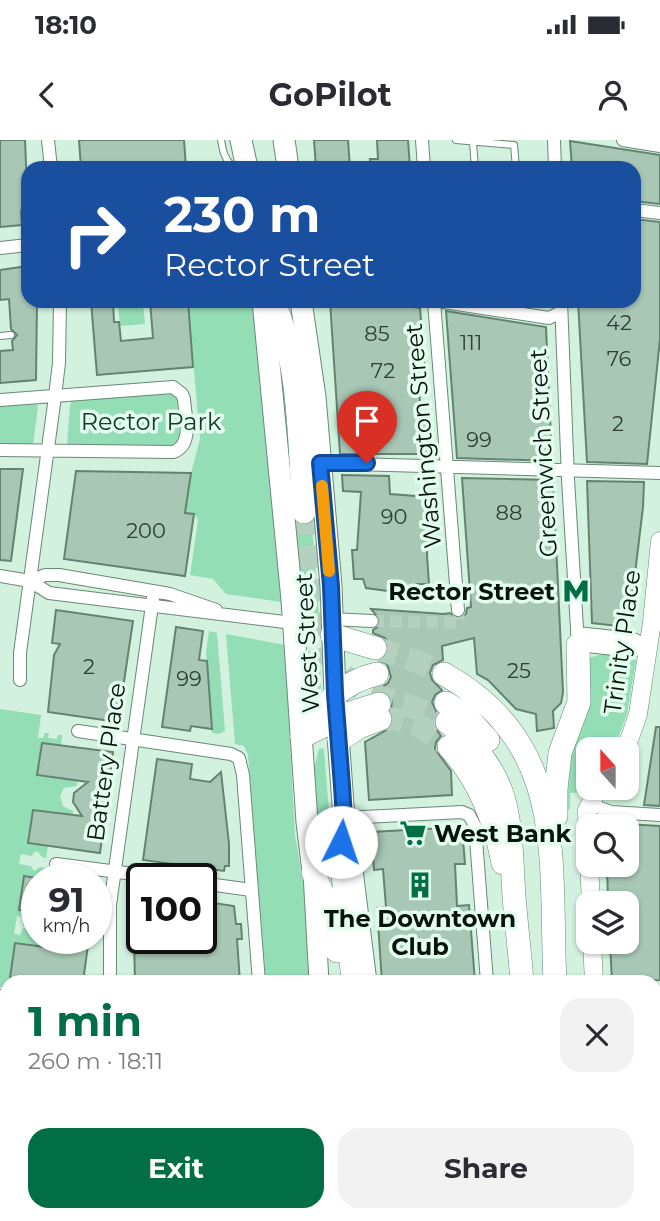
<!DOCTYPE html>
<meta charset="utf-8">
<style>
body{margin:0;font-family:Montserrat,sans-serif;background:#f2f2f3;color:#2b2b33;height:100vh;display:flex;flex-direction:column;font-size:26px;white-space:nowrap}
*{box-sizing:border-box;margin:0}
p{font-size:23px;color:#7c7c81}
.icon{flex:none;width:38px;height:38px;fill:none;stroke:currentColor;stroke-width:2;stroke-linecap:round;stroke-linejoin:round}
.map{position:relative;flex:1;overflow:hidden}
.sheet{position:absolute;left:0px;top:835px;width:662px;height:247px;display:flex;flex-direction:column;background:#fff;border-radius:21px 21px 0 0;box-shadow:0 2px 5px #0004}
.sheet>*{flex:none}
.banner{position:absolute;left:21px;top:21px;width:620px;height:147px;border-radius:21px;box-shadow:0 2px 5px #0004;background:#1a4fa0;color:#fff;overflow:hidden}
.needle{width:46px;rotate:339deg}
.tools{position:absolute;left:576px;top:597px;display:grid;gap:14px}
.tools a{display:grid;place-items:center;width:63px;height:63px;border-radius:14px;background:#fff;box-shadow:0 2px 5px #0004;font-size:35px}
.speed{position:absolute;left:21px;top:723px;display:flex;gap:14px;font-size:35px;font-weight:700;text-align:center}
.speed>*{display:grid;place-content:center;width:91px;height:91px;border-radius:50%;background:#fff;box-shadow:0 2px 5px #0004;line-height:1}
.speed small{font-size:18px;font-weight:400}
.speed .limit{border:4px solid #111;border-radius:10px;background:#fff;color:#111}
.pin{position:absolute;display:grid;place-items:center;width:60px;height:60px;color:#fff;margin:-72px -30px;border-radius:50% 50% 50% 0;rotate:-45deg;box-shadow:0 0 7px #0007}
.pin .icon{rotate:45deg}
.me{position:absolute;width:77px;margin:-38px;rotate:4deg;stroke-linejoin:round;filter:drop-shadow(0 0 5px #0008)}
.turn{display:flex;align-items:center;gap:24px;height:147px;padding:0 28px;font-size:32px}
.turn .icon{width:91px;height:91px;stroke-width:2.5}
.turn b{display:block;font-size:49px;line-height:60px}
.round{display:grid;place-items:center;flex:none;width:74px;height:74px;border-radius:21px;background:#f2f2f3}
.headline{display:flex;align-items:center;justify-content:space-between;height:119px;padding:0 28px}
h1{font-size:42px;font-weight:700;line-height:52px;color:#016e46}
.primary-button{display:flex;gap:14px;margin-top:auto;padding:14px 28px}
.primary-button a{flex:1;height:80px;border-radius:21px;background:#016e46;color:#fff;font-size:28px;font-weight:700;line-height:80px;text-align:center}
.primary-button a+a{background:#f2f2f3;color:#2b2b33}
.status{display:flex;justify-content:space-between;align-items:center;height:49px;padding:0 35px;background:#fff;direction:ltr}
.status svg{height:19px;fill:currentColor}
header{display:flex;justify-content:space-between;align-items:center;height:91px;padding:0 28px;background:#fff;font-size:32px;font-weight:700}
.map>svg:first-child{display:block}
.green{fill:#93deb5}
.building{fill:#a8c7b5;stroke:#658371;stroke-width:2}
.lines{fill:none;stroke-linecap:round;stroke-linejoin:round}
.minor-tunnel{stroke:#b4d1c0;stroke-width:12;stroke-dasharray:12 6;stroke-linecap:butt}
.motorway-tunnel{stroke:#b4d1c0;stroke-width:23;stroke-dasharray:23 11;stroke-linecap:butt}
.service-casing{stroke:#6a8876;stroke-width:8}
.minor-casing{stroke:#6a8876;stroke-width:14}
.secondary-casing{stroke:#6a8876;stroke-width:19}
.primary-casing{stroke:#6a8876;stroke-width:21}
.trunk-casing{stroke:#6a8876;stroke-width:23}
.motorway-casing{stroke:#6a8876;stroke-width:24}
.service{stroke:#fff;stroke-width:6}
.minor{stroke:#fff;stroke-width:12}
.secondary{stroke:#fff;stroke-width:18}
.primary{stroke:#fff;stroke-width:19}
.trunk{stroke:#fff;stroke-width:21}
.motorway{stroke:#fff;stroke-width:23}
.route-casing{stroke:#114b97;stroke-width:18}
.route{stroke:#1a73e8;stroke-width:12}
.slow{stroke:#f59e0b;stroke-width:12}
.labels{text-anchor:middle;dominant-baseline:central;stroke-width:7;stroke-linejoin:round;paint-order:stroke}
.number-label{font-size:21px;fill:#304037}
.park-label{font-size:24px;fill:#123a27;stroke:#e3feee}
.street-label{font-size:24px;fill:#08130d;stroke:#e3feee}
.poi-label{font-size:24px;font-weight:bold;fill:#08130d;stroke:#e3feee;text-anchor:end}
</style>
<div class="status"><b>18:10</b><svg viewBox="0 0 49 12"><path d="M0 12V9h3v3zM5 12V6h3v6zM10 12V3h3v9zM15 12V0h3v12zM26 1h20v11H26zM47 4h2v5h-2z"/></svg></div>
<header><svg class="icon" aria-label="back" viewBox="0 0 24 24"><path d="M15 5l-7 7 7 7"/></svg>GoPilot<svg class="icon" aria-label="person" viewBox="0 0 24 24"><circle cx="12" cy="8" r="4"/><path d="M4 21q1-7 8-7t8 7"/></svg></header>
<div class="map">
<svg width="660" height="1081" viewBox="0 0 660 1081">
<rect width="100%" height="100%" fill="#d2f2df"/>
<path class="green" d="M128,161H143L145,184L120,186L118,166L128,165Z
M188,161H252L281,462L226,454L213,439L190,435L198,380L194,374L185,373L191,333L200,299Z
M283,233L311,372L319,476L302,482L281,240Z
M166,251L174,254L177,258L180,298L176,306L67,305L70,265L72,259Z
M37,262L38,268L33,304L0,305V264Z
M209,491L217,493L225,591L219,594L212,593L206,512Z
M226,494L285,505L295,696L305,753L313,842H266L248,615L244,606L235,604Z
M308,511L320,514L321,548L313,558L309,556L306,512Z
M602,514L629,517L636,520L627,574L614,609H588V647L585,652L570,653V668L568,671L566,635L589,518Z
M0,569L41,575L38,598H43L45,593H49L48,598L57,599L58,595H62L61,605L42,603L37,635L77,641V646L64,648L60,656L63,666L73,671V675L33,670L28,703L48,706L46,718L42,717L38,712H34L32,716L21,714L19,724L31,726L34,731L40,727L45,728L44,738L25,736L20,770L37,772V787L23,785V777L17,776L14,794L20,795L23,788L37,790V798L52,802L51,808L15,803L10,839L20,842H7V849L0,847Z
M322,608L324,610L331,695L328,698L319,699L314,628L319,609Z
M655,972H660V1081H370L368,1075L654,1074Z
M12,1075H271L269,1081H16Z"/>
<path class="building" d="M0,0H25L28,71H21L22,85L0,87Z
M79,0H184L186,28H81Z
M314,0H348L350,28H316Z
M377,0H408L410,28H371L370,19H378Z
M570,1L660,15V64L634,61V28H572Z
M634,79L660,82V199L647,324L587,322L578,161H634Z
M28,126V161H37L36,240L0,243V211L13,210L12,201L17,195L11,189L9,159L0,160V130Z
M91,161H113L114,182H119L121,201L153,198L150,161H188L193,227L97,235Z
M330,161H373L420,168L425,230H418L421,280L430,279L433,314H340Z
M446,171L546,187L552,321L457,318Z
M0,329H23L11,421L0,420Z
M76,331L191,333L185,373L194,374L185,436L64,419Z
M342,335L389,336L390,354L429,357L427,415L429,444H416L410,452H395L366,448L363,439H354L352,410H357L361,352L343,351Z
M462,338L553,340L563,552L561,563L553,571L554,588L537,591L536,574L516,569L488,540L477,534L474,498L442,506L443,520L433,525L430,533L432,540L442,550L435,555L432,562L437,573L434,586L441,596L436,602L435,609L451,631L452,655L369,660L365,602L390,588L394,581L391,571L392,559L388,553L378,550L388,543L391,537L387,524L380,521L388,513L389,505L385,498L373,493V490L379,486L381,481L371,469L444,474L450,473L458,479L466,474L467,468L471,467Z
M587,341L644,342L643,367L631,467L625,466L619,478L618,486L592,483Z
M56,470L133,481L118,582L48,572L54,515L60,504L52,503Z
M176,487L203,491L199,520L207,521L212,589L191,586L190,591L162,587Z
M656,587H660V666L644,665Z
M42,603L113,612L100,713L28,703L33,670L82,676L73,662L74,653L88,642L37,635Z
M157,619L192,624L190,639L210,642L221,632L229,704V726H225L224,731L143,720Z
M626,684L660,686V840L612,842L610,802H626V763H608L607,724H626Z
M462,687L465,724H455L457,766L469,765L475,842H382L377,768L386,767L383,729L374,730L371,692Z
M24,736L37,738V772L19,770Z
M201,761L234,766L236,784H241L242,799H237L240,842H135L134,798H201Z
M54,798H89L83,842H41L10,838L15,803L53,808Z"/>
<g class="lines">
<path class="minor-tunnel" d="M372,481L459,483L458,470"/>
<path class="motorway-tunnel" d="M304,372C309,432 304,520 367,552C393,564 423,567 447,582
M375,508L419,522L444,534
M380,579C409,577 428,589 449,607
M366,1074L369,1081
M384,1074L387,1081
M545,1074L546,1081
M571,1074L572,1081"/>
<g class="service-casing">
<path id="service" d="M221,0C223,11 224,18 232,26L243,24
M456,0L514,5L516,28
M473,3L475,28
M0,196L11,195
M0,853L7,856"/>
</g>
<g class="minor-casing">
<path id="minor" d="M48,0L51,28
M422,0L424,28
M554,0L555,28
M623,0L660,6
M634,70L660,73
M0,108L28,105
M434,161L458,470
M437,161L549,178L561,172
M561,161L568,339L578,505L632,511L648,506
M0,260L173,247L182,254L184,259C185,276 194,305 173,312L0,310
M320,323L660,333
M0,436L30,441L49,453L293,483
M30,441L45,435H59L170,454L216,470
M331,479L372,481
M577,493L633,499L648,506
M20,540V513L54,264L59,223L60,161
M78,591L231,614L239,618L243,635L259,842
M589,664L611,672L660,675
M344,678L462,672L469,675L475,686L487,842
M56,724L165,738
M201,743L251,750
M110,842V765L154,451"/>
</g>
<g class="secondary-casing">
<path id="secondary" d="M626,609L638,574L652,482L660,401
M588,710L587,670L599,648
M589,724L591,763
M592,802L594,842"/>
</g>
<g class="primary-casing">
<path id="primary" d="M351,714L367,842
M313,733L319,842
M654,946H660
M654,966H660"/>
</g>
<g class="trunk-casing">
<path id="trunk" d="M241,0L247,28
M284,0L288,28
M263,161L292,460L307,682L313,732
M301,161L315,257L331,446L335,554L344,678"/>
</g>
<g class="motorway-casing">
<path id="motorway" d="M273,161C301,224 299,304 304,372
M332,495L375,508
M444,534C569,605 549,718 555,842
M446,563L465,575L488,600
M447,582C514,635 509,678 514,756C516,784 520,813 522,842
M305,595L347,574L379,564
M302,597C320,567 341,542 377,534
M339,600L359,587L380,579
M449,607C479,639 495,681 503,723
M556,676V649L560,613L579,562L578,505
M344,678L341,712L353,842
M313,732L328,766L337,811"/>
</g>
<use href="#service" class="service"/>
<use href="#minor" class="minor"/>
<use href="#secondary" class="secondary"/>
<use href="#primary" class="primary"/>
<use href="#trunk" class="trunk"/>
<use href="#motorway" class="motorway"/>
</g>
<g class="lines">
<g class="route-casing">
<path id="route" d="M341,702L344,678L342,646L335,554L331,446L320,323H367"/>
</g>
<use href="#route" class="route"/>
<path class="slow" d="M322,346L329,431"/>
</g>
<defs>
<g id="metro-bare" transform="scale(2.1)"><path d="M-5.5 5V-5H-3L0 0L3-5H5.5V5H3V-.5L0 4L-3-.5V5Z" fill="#016e46" stroke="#e3feee" stroke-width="2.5" paint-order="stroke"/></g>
<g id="supermarket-bare" transform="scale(2.1)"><path d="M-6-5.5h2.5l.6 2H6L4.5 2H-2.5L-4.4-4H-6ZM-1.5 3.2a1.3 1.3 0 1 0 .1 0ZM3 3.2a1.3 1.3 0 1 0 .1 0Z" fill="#016e46" stroke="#e3feee" stroke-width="2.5" paint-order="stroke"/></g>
<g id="building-bare" transform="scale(2.1)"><path d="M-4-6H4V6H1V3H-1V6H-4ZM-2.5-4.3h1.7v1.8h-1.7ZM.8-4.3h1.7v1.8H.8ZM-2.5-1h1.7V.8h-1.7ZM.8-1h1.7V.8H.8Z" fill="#016e46" stroke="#e3feee" stroke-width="2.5" paint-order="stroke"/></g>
</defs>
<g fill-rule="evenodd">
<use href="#metro-bare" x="576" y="451"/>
<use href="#supermarket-bare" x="413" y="693"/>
<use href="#building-bare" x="420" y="745"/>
</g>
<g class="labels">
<g class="number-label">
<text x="619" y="182">42</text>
<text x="377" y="193">85</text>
<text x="471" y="202">111</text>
<text x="619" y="218">76</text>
<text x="383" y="230">72</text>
<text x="618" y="283">2</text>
<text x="479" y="299">99</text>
<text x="509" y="372">88</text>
<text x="394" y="376">90</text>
<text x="146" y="390">200</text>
<text x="89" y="526">2</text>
<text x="519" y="530">25</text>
<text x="189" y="538">99</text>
</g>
<g class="park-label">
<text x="151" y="281">Rector Park</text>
</g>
<g class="street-label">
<text transform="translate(423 296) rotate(-95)">Washington Street</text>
<text transform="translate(543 313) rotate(-93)">Greenwich Street</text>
<text transform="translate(622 502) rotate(-82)">Trinity Place</text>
<text transform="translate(307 503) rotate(-93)">West Street</text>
<text transform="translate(106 622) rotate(-82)">Battery Place</text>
</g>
<g class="poi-label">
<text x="555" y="451">Rector Street</text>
<text x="434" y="693" text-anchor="start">West Bank</text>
<text x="420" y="778" text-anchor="middle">The Downtown<tspan x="420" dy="28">Club</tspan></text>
</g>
</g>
</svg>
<div class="tools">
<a><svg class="needle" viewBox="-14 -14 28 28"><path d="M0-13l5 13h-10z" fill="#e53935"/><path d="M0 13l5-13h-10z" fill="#7c7c81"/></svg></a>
<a><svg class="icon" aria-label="search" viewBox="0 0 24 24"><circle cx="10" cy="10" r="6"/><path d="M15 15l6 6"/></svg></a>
<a><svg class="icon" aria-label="layers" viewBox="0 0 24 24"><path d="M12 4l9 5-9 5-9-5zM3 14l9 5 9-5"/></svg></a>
</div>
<div class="speed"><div>91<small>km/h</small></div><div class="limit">100</div></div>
<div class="pin" style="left:367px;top:323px;background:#d93025"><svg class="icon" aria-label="arrive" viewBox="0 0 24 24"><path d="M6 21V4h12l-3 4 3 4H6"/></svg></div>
<svg class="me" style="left:341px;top:702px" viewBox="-20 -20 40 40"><circle r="19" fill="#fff"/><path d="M0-13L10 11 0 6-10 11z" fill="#1a73e8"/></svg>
<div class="banner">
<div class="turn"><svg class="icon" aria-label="right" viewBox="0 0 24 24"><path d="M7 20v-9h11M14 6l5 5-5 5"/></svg><div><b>230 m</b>Rector Street</div></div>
</div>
<section class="sheet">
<div class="headline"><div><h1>1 min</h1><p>260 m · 18:11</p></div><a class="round"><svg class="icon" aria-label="close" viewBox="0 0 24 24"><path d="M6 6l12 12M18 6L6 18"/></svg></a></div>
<div class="primary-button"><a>Exit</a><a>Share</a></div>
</section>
</div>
